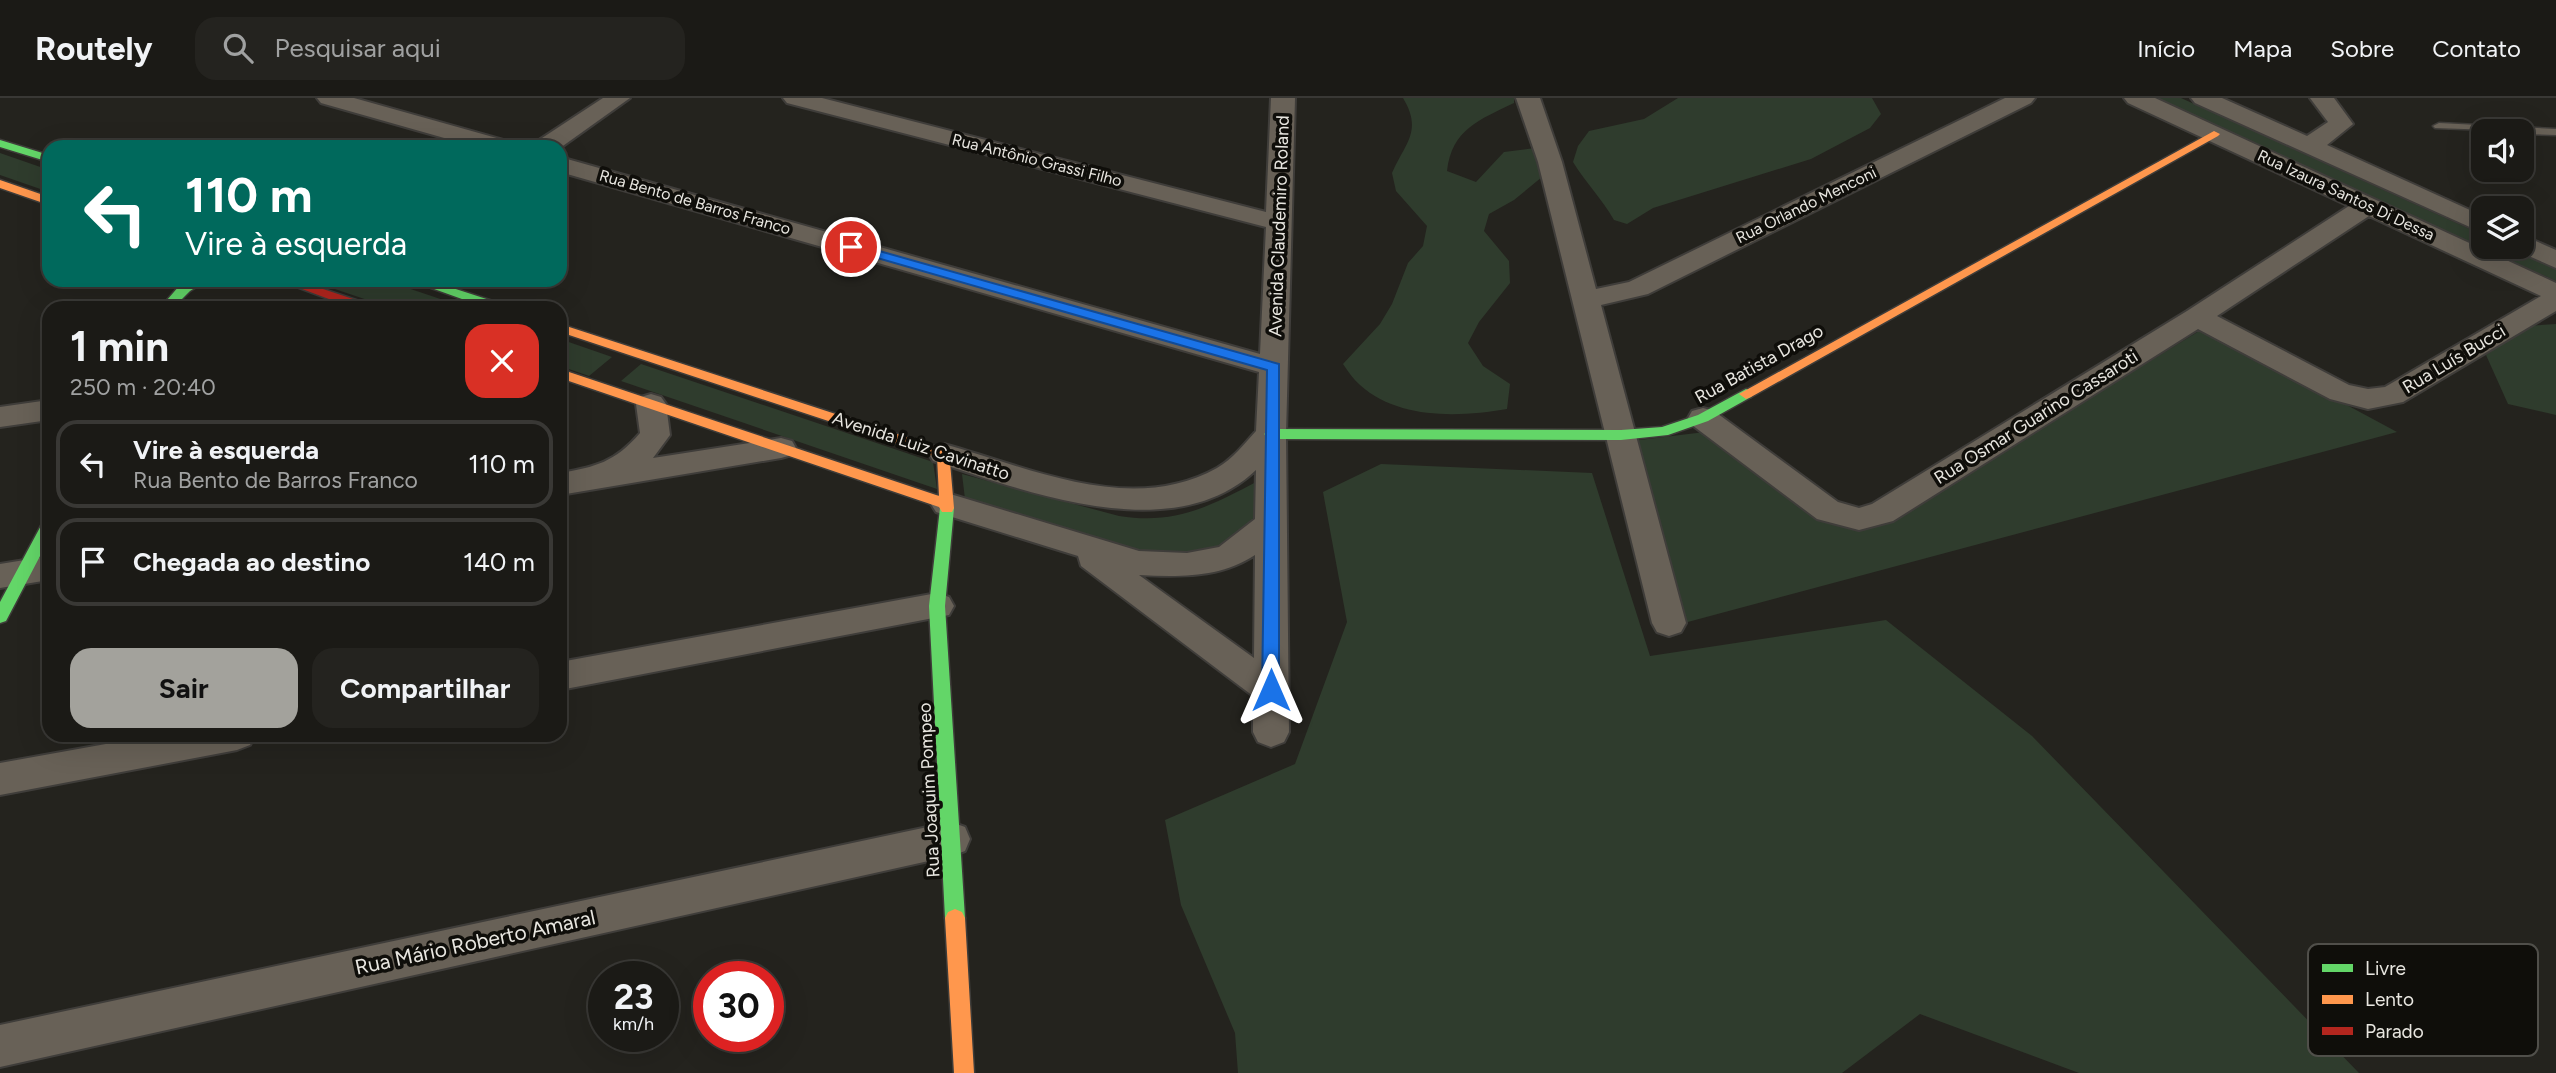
<!DOCTYPE html>
<html lang="pt">
<meta charset="utf-8">
<style>
body{margin:0;font-family:Figtree,sans-serif;background:#24231f;color:#f1f3f6;height:100vh;display:flex;flex-direction:column;font-size:26px;white-space:nowrap}
*{box-sizing:border-box;margin:0}
p{font-size:23px;color:#a0a1a1}
.icon{flex:none;width:38px;height:38px;fill:none;stroke:currentColor;stroke-width:2;stroke-linecap:round;stroke-linejoin:round}
.map{position:relative;flex:1;overflow:hidden}
.details{position:absolute;left:42px;top:203px;width:525px;height:441px;display:flex;flex-direction:column;background:#1b1a16;border-radius:21px;box-shadow:0 7px 28px #0002,0 0 0 2px #393835}
.details>*{flex:none}
.top-card{position:absolute;left:42px;top:42px;width:525px;height:147px;border-radius:21px;box-shadow:0 7px 28px #0002,0 0 0 2px #393835;background:#00695c;color:#fff;overflow:hidden}
.buttons{position:absolute;left:2471px;top:21px;display:grid;gap:14px}
.buttons a{display:grid;place-items:center;width:63px;height:63px;border-radius:14px;background:#1b1a16;box-shadow:0 7px 28px #0002,0 0 0 2px #393835;font-size:35px}
.speed{position:absolute;left:588px;top:863px;display:flex;gap:14px;font-size:35px;font-weight:700;text-align:center}
.speed>*{display:grid;place-content:center;width:91px;height:91px;border-radius:50%;background:#1b1a16;box-shadow:0 7px 28px #0002,0 0 0 2px #393835;line-height:1}
.speed small{font-size:18px;font-weight:400}
.speed .limit{border:10px solid #d22;background:#fff;color:#111}
.pin{position:absolute;display:grid;place-items:center;width:60px;height:60px;color:#fff;margin:-30px;border:4px solid #fff;border-radius:50%;box-shadow:0 2px 7px #0007}
.me{position:absolute;width:77px;margin:-38px;rotate:0deg;stroke-linejoin:round;filter:drop-shadow(0 0 5px #0008)}
.turn{display:flex;align-items:center;gap:24px;height:147px;padding:0 28px;font-size:32px}
.turn .icon{width:91px;height:91px;stroke-width:2.5}
.turn b{display:block;font-size:49px;line-height:60px}
.round{display:grid;place-items:center;flex:none;width:74px;height:74px;border-radius:21px;background:#24231f}
.head{display:flex;align-items:center;justify-content:space-between;height:119px;padding:0 28px}
h1{font-size:42px;font-weight:700;line-height:52px}
.action{display:flex;gap:14px;margin-top:auto;padding:14px 28px}
.action a{flex:1;height:80px;border-radius:21px;background:#a3a29c;color:#111;font-size:28px;font-weight:700;line-height:80px;text-align:center}
.action a+a{background:#24231f;color:#f1f3f6}
ul{padding:0;list-style:none}
li{display:flex;align-items:center;gap:21px;height:88px;margin:0 14px 10px;padding:0 14px;border:4px solid #393835;border-radius:21px}
li div{flex:1}
li b{display:block;font-size:26px}
li em{font-style:normal}
header{display:flex;align-items:center;gap:42px;box-sizing:border-box;height:98px;padding:0 35px;background:#1b1a16;border-bottom:2px solid #393835}
header strong{font-size:33px}
nav{display:flex;gap:38px;margin-inline-start:auto;font-size:24px}
.search{width:490px;height:63px;background:#24231f;display:flex;align-items:center;gap:18px;box-sizing:border-box;padding:0 24px;border-radius:21px;color:#a0a1a1;font-size:26px}
.map>svg:first-child{display:block}
.green{fill:#2f3c2d}
.lines{fill:none;stroke-linecap:round;stroke-linejoin:round}
.lane-casing{stroke:#3f3d3a;stroke-width:3}
.street-casing{stroke:#3f3d3a;stroke-width:4}
.fast-casing{stroke:#3f3d3a;stroke-width:3}
.slow-casing{stroke:#3f3d3a;stroke-width:3}
.jam-casing{stroke:#3f3d3a;stroke-width:3}
.lane{fill:#686157;fill-rule:evenodd}
.street{fill:#686157;fill-rule:evenodd}
.fast{fill:#63d668;fill-rule:evenodd}
.slow{fill:#ff974d;fill-rule:evenodd}
.jam{fill:#b3261e;fill-rule:evenodd}
.route{fill:#1a73e8;stroke:#114b97;stroke-width:2}
.labels{text-anchor:middle;dominant-baseline:central;stroke-width:7;stroke-linejoin:round;paint-order:stroke}
.far-street-label{font-size:16px;fill:#e8e6e0;stroke:#0f0e0a}
.street-label{font-size:18px;fill:#e8e6e0;stroke:#0f0e0a}
.near-street-label{font-size:21px;fill:#e8e6e0;stroke:#0f0e0a}
.key{fill:#0f0e0a;stroke:#504f4a;stroke-width:2}
.key-label{font-size:19px;fill:#e8e6e0}
</style>
<header>
<strong>Routely</strong>
<div class="search"><svg class="icon" aria-label="search" viewBox="0 0 24 24"><circle cx="10" cy="10" r="6"/><path d="M15 15l6 6"/></svg>Pesquisar aqui</div>
<nav><a>Início</a><a>Mapa</a><a>Sobre</a><a>Contato</a></nav>
</header>
<div class="map">
<svg width="2556" height="975" viewBox="0 0 2556 975">
<rect width="100%" height="100%" fill="#24231e"/>
<path class="green" d="M1403,0H1514V5C1479,22 1452,31 1447,73L1476,84L1504,54L1535,50L1542,79L1514,102L1489,116L1484,133L1509,163L1510,185L1479,224L1468,245L1483,268L1510,286L1507,311C1460,319 1399,322 1360,287C1353,281 1348,273 1343,266L1380,226L1392,206L1408,165L1423,148L1427,128L1396,93L1392,75C1405,45 1423,33 1403,0Z
M1678,0H1872L1881,16L1870,30L1811,61L1653,110L1627,126L1614,122C1602,101 1586,85 1573,64L1578,48L1589,33L1644,21Z
M2154,0H2181L2483,137V149H2510L2556,170V183Z
M0,55L49,72V94L0,77Z
M346,182H384L467,210H391L326,188Z
M2556,226V317L2508,306L2486,257L2527,228Z
M2204,230L2397,334L1684,525L1631,343L1705,334L1828,423L1860,432L1882,427Z
M560,241L612,259L589,278L560,268Z
M641,266L933,364L937,391L621,283Z
M1381,366L1592,375L1650,558L1886,522L2032,638L2359,975H2079L1920,916L1842,975H1238L1235,935L1181,807L1165,722L1295,666L1347,524L1323,394Z
M962,376L1119,418C1177,427 1210,408 1260,382V422C1249,431 1236,447 1223,452C1166,478 1024,420 965,401Z"/>
<g class="lines">
<g class="lane-casing">
<path id="lane" d="M2439,25L2556,31V37L2522,36V33L2435,30L2433,28Z"/>
</g>
<g class="street-casing">
<path id="street" d="M317,0H354L511,44L514,49H476L321,5Z
M603,0H630L560,50L533,49L536,44Z
M783,0H822L1266,114L1271,0H1295L1286,336L1289,634L1284,644L1271,649L1258,644L1253,634V598L1081,468L1078,458L936,414L931,406L936,398L947,395L1139,453L1187,455L1219,449L1255,421L1256,372C1173,451 1025,393 933,363L929,356L933,349L944,346C1031,370 1131,418 1217,370C1233,361 1244,346 1256,333L1259,274L560,74V59L1260,256L1266,129L787,5ZM1255,457L1254,560L1139,477C1180,479 1220,480 1255,457Z
M1516,0H1540L1562,64L1596,191L1629,184L2005,0H2035L2031,5L1648,196L1601,207L1686,525L1681,534L1669,538L1657,534L1652,525L1538,64Z
M2124,0H2155L2556,185V213L2403,304L2368,311L2330,301L2198,231L1893,423L1859,432L1817,421L1692,327L1688,320L1692,313L1703,310L1714,313L1838,404L1859,410L1872,406L2187,213L2349,108L2128,5ZM2369,118L2541,198L2385,289L2368,291L2349,287L2217,218Z
M2191,0H2222L2307,38L2328,24L2310,0H2334L2353,26L2327,47L2483,118V135L2195,5Z
M2522,137L2556,152V170L2513,151L2512,149H2522Z
M651,296L661,299L666,306L670,337L653,360L781,340L792,343L796,350L792,357L781,360L560,397V375C596,369 615,364 640,335L636,306L641,299Z
M49,302V322L0,329V309Z
M49,458V482L0,490V466Z
M937,495L949,499L954,508L949,517L560,592V564Z
M156,637H255L250,647L237,652L0,697V665Z
M951,724L965,729L970,741L965,753L951,758L0,969V927Z"/>
</g>
<g class="fast-casing">
<path id="fast" d="M0,42L49,57V64L0,49Z
M191,182H207L190,193L173,210H160L180,187Z
M409,182H428L505,207L506,210H487Z
M1746,291L1751,293L1753,296L1751,299L1708,323L1668,337L1621,342L1271,341L1264,336L1271,331L1621,332L1662,329L1698,317Z
M947,405L954,410L945,508L965,820L962,826L955,829L948,826L945,820L929,508L940,410Z
M49,421V441L6,523L0,525V504L44,422Z"/>
</g>
<g class="slow-casing">
<path id="slow" d="M2214,33L2220,36L2218,38L1751,299L1746,301L1739,296Z
M0,82L49,99V107L0,90Z
M560,226L949,353L954,410L952,414H942L939,409L560,280V271L939,398L937,359L560,234Z
M955,811L962,814L965,820L974,975H954L945,820L948,814Z"/>
</g>
<g class="jam-casing">
<path id="jam" d="M278,182H296L371,207L372,210H353Z"/>
</g>
<use href="#lane" class="lane"/>
<use href="#street" class="street"/>
<use href="#fast" class="fast"/>
<use href="#slow" class="slow"/>
<use href="#jam" class="jam"/>
</g>
<path class="route" d="M851,145L1279,266V592L1277,597H1265L1262,592L1267,272L846,151L845,149Z"/>
<g class="labels">
<g class="far-street-label">
<text transform="translate(1037 62) rotate(14)">Rua Antônio Grassi Filho</text>
<text transform="translate(2346 97) rotate(25)">Rua Izaura Santos Di Dessa</text>
<text transform="translate(695 104) rotate(16)">Rua Bento de Barros Franco</text>
<text transform="translate(1806 107) rotate(-26)">Rua Orlando Menconi</text>
</g>
<g class="street-label">
<text transform="translate(1279 128) rotate(-88)">Avenida Claudemiro Roland</text>
<text transform="translate(2454 261) rotate(-31)">Rua Luís Bucci</text>
<text transform="translate(1759 266) rotate(-29)">Rua Batista Drago</text>
<text transform="translate(2036 319) rotate(-32)">Rua Osmar Guarino Cassaroti</text>
<text transform="translate(921 348) rotate(18)">Avenida Luiz Cavinatto</text>
<text transform="translate(929 692) rotate(-93)">Rua Joaquim Pompeo</text>
</g>
<g class="near-street-label">
<text transform="translate(475 844) rotate(-12)">Rua Mário Roberto Amaral</text>
</g>
</g>
<rect x="2308" y="846" width="230" height="112" rx="10" class="key"/>
<rect x="2322" y="866" width="31" height="8" fill="#63d668"/>
<rect x="2322" y="897" width="31" height="9" fill="#ff974d"/>
<rect x="2322" y="929" width="31" height="8" fill="#b3261e"/>
<g class="key-label">
<text x="2365" y="877">Livre</text>
<text x="2365" y="908">Lento</text>
<text x="2365" y="940">Parado</text>
</g>
</svg>
<div class="buttons">
<a><svg class="icon" aria-label="sound" viewBox="0 0 24 24"><path d="M4 9h4l5-4v14l-5-4H4zM17 9q2 3 0 6"/></svg></a>
<a><svg class="icon" aria-label="layers" viewBox="0 0 24 24"><path d="M12 4l9 5-9 5-9-5zM3 14l9 5 9-5"/></svg></a>
</div>
<div class="speed"><div>23<small>km/h</small></div><div class="limit">30</div></div>
<div class="pin" style="left:851px;top:149px;background:#d93025"><svg class="icon" aria-label="arrive" viewBox="0 0 24 24"><path d="M6 21V4h12l-3 4 3 4H6"/></svg></div>
<svg class="me" style="left:1271px;top:592px" viewBox="-20 -20 40 40"><path d="M0-17L14 15 0 8-14 15z" fill="#1a73e8" stroke="#fff" stroke-width="4"/></svg>
<div class="top-card">
<div class="turn"><svg class="icon" aria-label="left" viewBox="0 0 24 24"><path d="M17 20v-9H6M10 6l-5 5 5 5"/></svg><div><b>110 m</b>Vire à esquerda</div></div>
</div>
<section class="details">
<div class="head"><div><h1>1 min</h1><p>250 m · 20:40</p></div><a class="round" style="background:#d93025;color:#fff"><svg class="icon" aria-label="close" viewBox="0 0 24 24"><path d="M6 6l12 12M18 6L6 18"/></svg></a></div>
<ul>
<li><svg class="icon" aria-label="left" viewBox="0 0 24 24"><path d="M17 20v-9H6M10 6l-5 5 5 5"/></svg><div><b>Vire à esquerda</b><p>Rua Bento de Barros Franco</p></div><em>110 m</em></li>
<li><svg class="icon" aria-label="arrive" viewBox="0 0 24 24"><path d="M6 21V4h12l-3 4 3 4H6"/></svg><div><b>Chegada ao destino</b></div><em>140 m</em></li>
</ul>
<div class="action"><a>Sair</a><a>Compartilhar</a></div>
</section>
</div>
